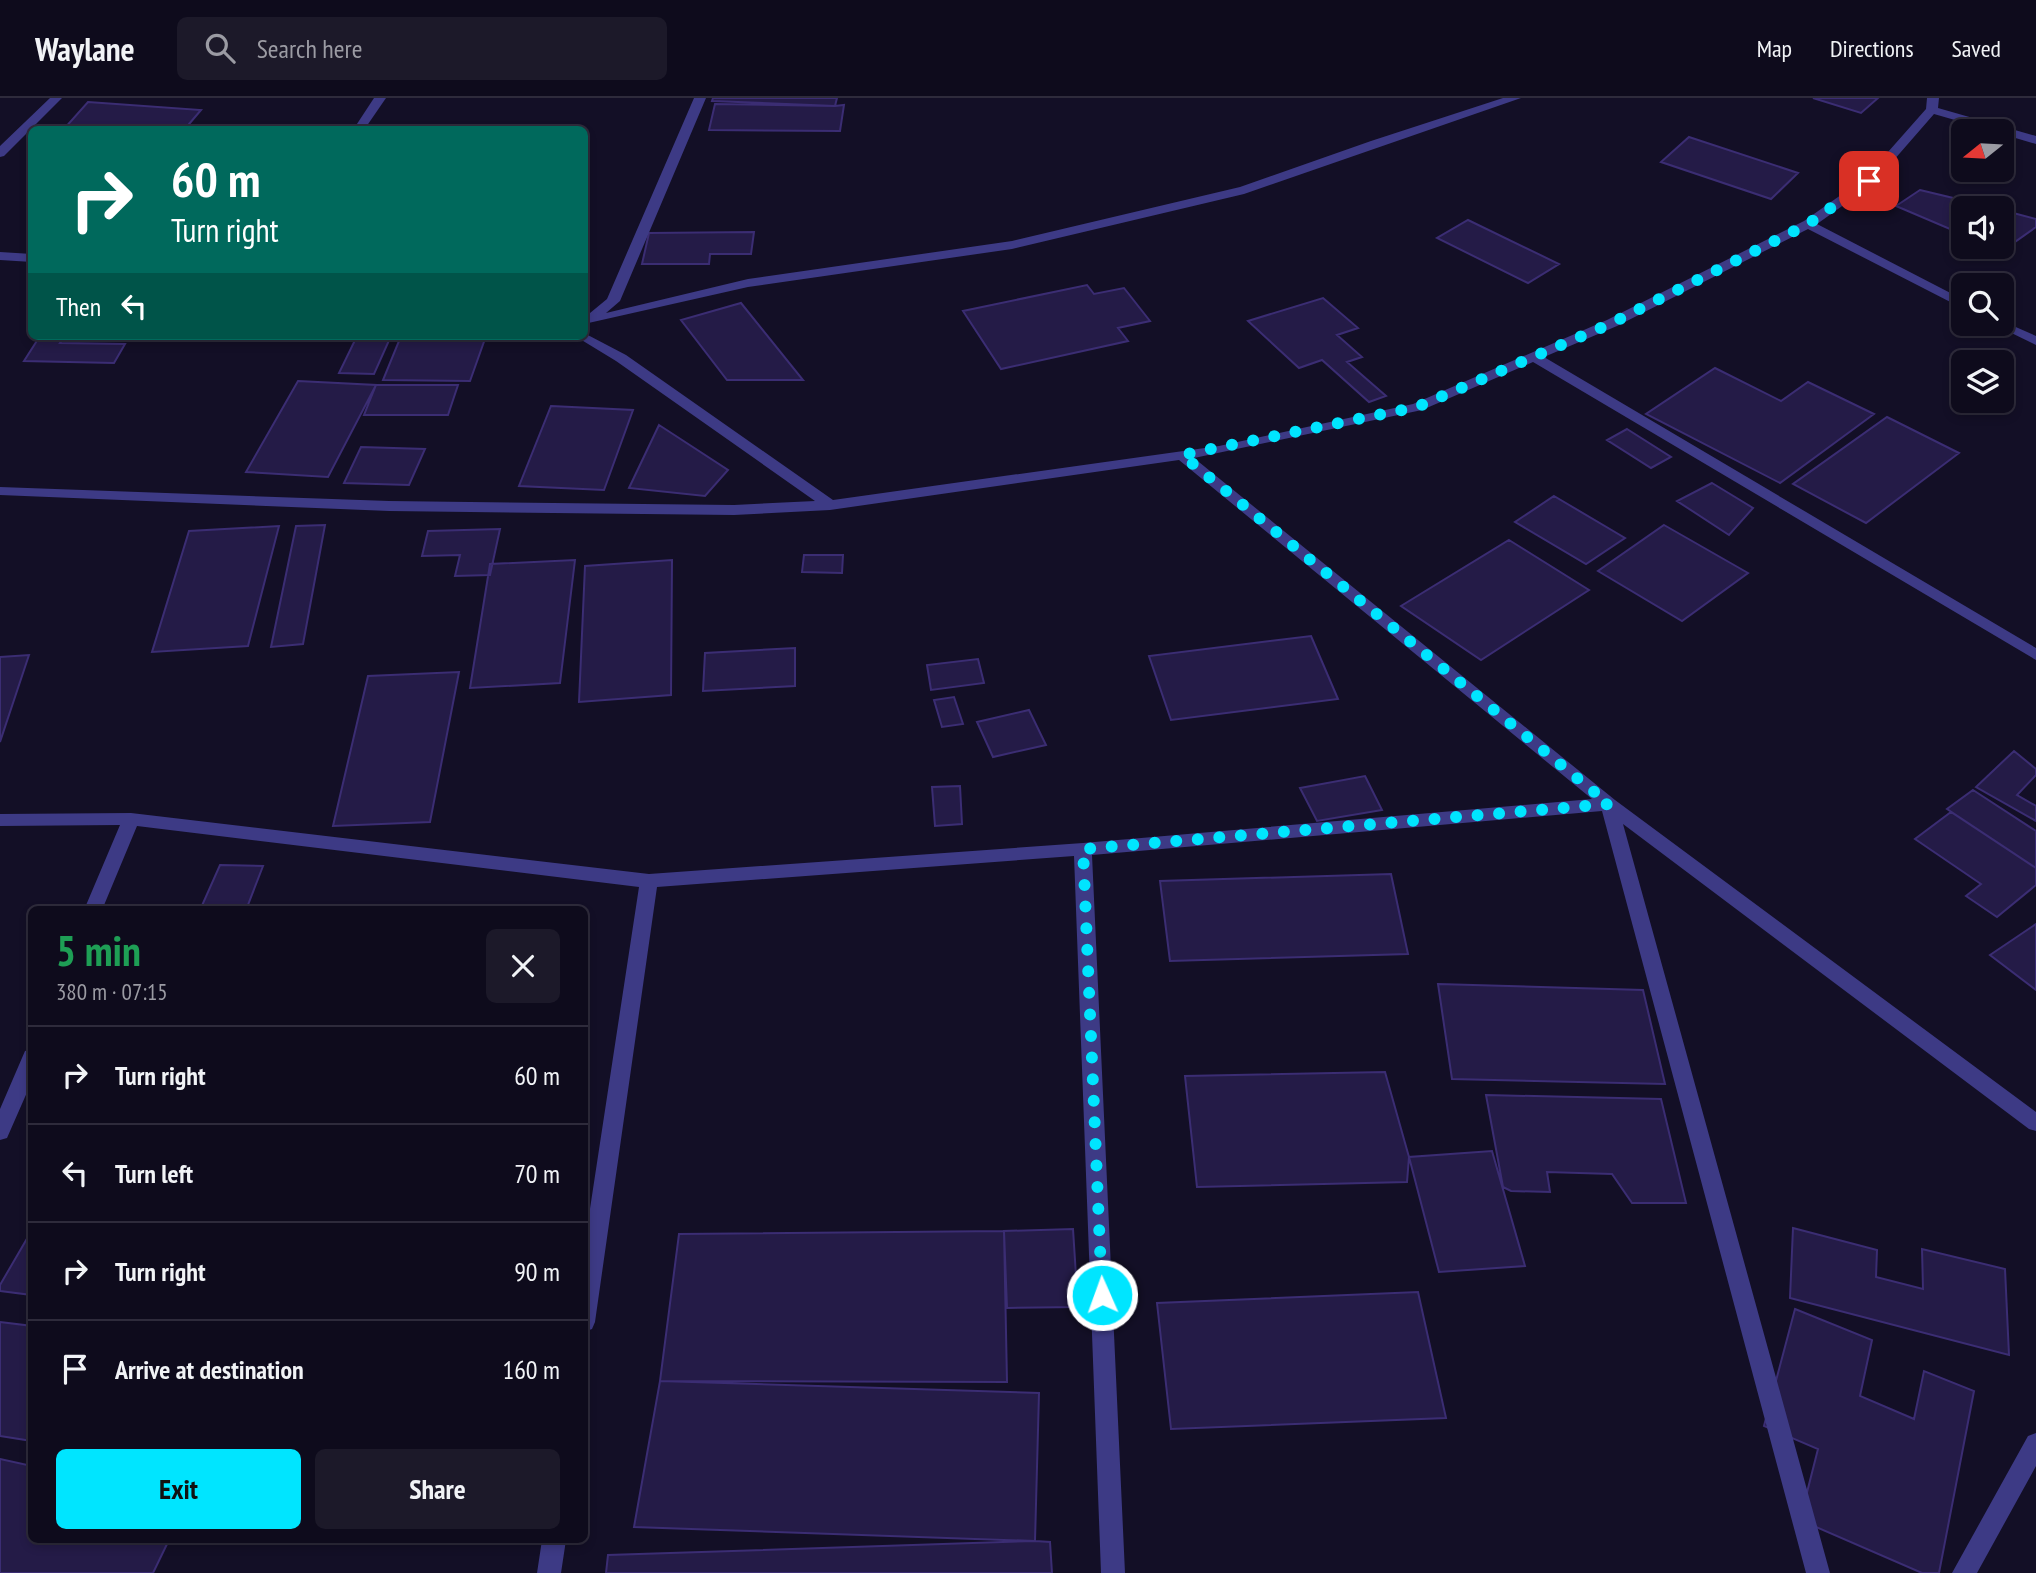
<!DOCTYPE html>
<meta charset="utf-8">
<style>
body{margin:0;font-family:"PT Sans Narrow",sans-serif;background:#1c1929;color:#f1f3f6;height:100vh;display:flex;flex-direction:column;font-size:26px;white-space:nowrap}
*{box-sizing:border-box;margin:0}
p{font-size:23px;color:#9b9ba3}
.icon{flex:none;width:38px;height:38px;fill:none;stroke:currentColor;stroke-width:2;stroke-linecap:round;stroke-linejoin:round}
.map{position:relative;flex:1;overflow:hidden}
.panel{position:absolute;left:28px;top:808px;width:560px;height:637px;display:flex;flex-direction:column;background:#0e0b1c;border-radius:10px;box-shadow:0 4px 10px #0003,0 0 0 2px #2e2b3b}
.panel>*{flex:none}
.hud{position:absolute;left:28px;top:28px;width:560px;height:214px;border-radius:10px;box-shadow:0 4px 10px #0003,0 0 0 2px #2e2b3b;background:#00695c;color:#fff;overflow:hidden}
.needle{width:46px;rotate:252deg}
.tools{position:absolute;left:1951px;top:21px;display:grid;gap:14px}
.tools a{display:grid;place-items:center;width:63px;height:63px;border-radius:10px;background:#0e0b1c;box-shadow:0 4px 10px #0003,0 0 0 2px #2e2b3b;font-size:35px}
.pin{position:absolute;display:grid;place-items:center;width:60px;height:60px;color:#fff;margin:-30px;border-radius:14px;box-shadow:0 4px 10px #0006}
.me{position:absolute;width:77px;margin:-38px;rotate:358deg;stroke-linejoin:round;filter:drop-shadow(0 0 5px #0008)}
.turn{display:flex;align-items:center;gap:24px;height:147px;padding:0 28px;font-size:32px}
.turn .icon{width:91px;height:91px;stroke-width:2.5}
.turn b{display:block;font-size:49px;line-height:60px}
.then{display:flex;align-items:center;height:66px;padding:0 28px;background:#0003;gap:14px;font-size:26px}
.round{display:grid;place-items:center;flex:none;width:74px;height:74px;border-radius:10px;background:#1c1929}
.headline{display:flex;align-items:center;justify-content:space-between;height:119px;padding:0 28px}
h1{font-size:42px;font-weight:700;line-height:52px;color:#1e9e55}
.action{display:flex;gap:14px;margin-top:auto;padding:14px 28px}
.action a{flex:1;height:80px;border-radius:10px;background:#00e5ff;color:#111;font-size:28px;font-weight:700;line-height:80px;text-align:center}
.action a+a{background:#1c1929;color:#f1f3f6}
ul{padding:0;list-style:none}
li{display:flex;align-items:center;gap:21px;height:98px;padding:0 28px;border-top:2px solid #2e2b3b}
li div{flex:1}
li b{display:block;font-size:26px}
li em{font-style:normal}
header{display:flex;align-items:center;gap:42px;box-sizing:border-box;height:98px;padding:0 35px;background:#0e0b1c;border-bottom:2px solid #2e2b3b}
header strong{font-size:33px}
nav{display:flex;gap:38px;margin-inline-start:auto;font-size:24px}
.search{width:490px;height:63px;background:#1c1929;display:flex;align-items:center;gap:18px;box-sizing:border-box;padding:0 24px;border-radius:10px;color:#9b9ba3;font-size:26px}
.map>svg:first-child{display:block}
.building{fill:#241b47;stroke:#3b2d73;stroke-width:2}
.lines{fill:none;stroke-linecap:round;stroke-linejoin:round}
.minor{fill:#3d3a85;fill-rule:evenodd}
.route{stroke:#00e5ff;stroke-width:12;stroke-dasharray:0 21.6}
</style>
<header>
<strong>Waylane</strong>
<div class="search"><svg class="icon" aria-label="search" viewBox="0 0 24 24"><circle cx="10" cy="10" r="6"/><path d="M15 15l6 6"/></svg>Search here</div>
<nav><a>Map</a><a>Directions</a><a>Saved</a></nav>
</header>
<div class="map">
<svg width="2036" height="1475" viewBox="0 0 2036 1475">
<rect width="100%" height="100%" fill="#130f26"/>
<path class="building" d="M713,0H837L835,8L712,3Z
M1813,0H1878L1861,15Z
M88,4L201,12L184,32H63Z
M715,6L835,8L844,7L840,33L709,32Z
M1689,39L1798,75L1771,101L1661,64Z
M1920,92L1995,110H1964V137L1896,108Z
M2002,112L2036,121V129L2002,153L1992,149H2002Z
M1468,122L1559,166L1528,185L1437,140Z
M754,134L751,156H710L709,166H642L649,135Z
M1087,187L1094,196L1124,190L1150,223L1118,230L1128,243L1001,271L963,213Z
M1323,200L1358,230L1337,237L1362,259L1347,264L1386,298L1369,304L1322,262L1299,270L1248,223Z
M741,205L803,282H727L681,222Z
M40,238H65L60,245L125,246L114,265L24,263Z
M357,238H391L374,276L339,275Z
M401,238H486L470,283L383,282Z
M1715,270L1781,303L1808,284L1874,316L1780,385L1646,316Z
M298,283L376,287L328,379L246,374Z
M376,287H458L448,317H364Z
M551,308L633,312L604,392L519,388Z
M1887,319L1959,355L1866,425L1793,386Z
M659,327L728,372L705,398L629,390Z
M1627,331L1671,359L1651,370L1607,342Z
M361,349L425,351L409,387L344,385Z
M1712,385L1753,410L1729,437L1677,403Z
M1554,398L1625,440L1586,466L1515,424Z
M325,427L303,546L271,549L296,428Z
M1664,427L1748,475L1682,523L1598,473Z
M279,428L248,548L152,554L189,433Z
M500,431L490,477L455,478L460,457L422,458L428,433Z
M1509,442L1589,492L1481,562L1401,508Z
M804,457H843L842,475L802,474Z
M575,462L560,585L470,590L490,466Z
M672,462L671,597L579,604L585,468Z
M1311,538L1338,601L1171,622L1149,558Z
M795,550V588L703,593L705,555Z
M29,557L0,644V559Z
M978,561L984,585L931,592L927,567Z
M459,574L430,724L333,728L368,578Z
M954,599L963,626L942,629L934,602Z
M1029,612L1046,647L993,659L977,624Z
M2014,653L2036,671V677L2017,697L2036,708V723L1976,689Z
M1365,678L1382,712L1317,723L1300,690Z
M960,688L962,726L935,728L932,689Z
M1973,692L2036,733V770L1947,711Z
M1951,714L2036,770V787L1997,819L1966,798L1981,786L1915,741Z
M220,767L263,768L246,812H200Z
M1391,776L1408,856L1170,863L1160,783Z
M2036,826V892L1990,857Z
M1438,886L1643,892L1665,986L1452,981Z
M1385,974L1409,1059L1407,1084L1197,1089L1185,978Z
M1486,997L1661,1001L1686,1105H1632L1612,1076L1547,1074L1550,1094L1511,1093L1503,1089Z
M1492,1053L1525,1168L1439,1174L1409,1059Z
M1793,1130L1877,1152L1876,1179L1923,1191L1922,1151L2005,1171L2009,1257L1790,1200Z
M1073,1131L1078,1209L1007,1210L1004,1133Z
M32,1132V1197L0,1193V1187Z
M1004,1133L1007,1284L660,1283L679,1136Z
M1418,1194L1446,1320L1171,1331L1157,1205Z
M1795,1211L1872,1242L1860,1298L1914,1321L1924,1273L1974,1293L1939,1475H1922L1800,1422L1818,1351L1764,1328Z
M0,1224L32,1228V1343L0,1338Z
M660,1283L1039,1295L1035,1443L634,1429Z
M0,1361L32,1368V1442H169L153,1475H0Z
M1035,1443L1050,1444L1052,1475H606L608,1457Z"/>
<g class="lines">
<path class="minor" d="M50,0H62L4,58L0,59V48Z
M374,0H386L364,32H353Z
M694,0H706L620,203L606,215L748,181L1012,143L1240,89L1371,43L1503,0H1521L1244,96L1012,151L748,189L584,226V220L607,201Z
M1927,0H1939L1938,10L2036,38V46L2002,36V33H1993L1934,16L1873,86L1817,126L1964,202V211L1808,131L1617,228L1544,259L2036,550V562L1533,264L1422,312L1194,360L1615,702L2036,1014V1033L2029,1031L1623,726L1830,1475H1806L1602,713L1092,757L1125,1475H1101L1074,758L657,789L595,1224L592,1231L584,1234V1150L639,789L137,728L102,812H84L120,727L0,728V716L131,715L649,776L1083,745L1592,701L1179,362L830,412L734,417L389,413L0,397V389L389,403L734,407L815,403L616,263L575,238H584V235L626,257L833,402L1219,348L1413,306L1607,222L1804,123L1865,80L1926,11Z
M0,154L32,156V164L0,162Z
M2002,223L2036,238V247L1993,226H2002Z
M32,951V983L7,1040L0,1042V1011L25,953Z
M2036,1335V1368L1977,1475H1952L2028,1338Z
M542,1442H566L561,1475H537Z"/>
</g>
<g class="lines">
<path class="route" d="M1102,1197L1083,751L1609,706L1182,357L1417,309L1612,225L1808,126L1869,83"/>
</g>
</svg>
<div class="tools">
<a><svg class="needle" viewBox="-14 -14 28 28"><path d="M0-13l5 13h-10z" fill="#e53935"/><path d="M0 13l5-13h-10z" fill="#9b9ba3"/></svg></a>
<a><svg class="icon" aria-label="sound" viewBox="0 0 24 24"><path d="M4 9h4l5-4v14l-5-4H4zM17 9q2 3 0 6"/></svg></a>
<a><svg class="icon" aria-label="search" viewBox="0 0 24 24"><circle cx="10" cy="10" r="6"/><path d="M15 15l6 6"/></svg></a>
<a><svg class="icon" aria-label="layers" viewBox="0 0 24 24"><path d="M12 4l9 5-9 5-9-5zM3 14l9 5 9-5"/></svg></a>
</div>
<div class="pin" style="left:1869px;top:83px;background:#d93025"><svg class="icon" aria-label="arrive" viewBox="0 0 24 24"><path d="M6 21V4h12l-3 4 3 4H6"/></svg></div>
<svg class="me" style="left:1102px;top:1197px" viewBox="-20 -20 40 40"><circle r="17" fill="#00e5ff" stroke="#fff" stroke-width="3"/><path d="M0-11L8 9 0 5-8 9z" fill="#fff"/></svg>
<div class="hud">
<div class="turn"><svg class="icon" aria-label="right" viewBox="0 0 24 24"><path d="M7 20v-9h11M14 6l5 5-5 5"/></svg><div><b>60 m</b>Turn right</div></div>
<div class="then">Then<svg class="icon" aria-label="left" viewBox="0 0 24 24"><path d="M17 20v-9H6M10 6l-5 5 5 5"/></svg></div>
</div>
<section class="panel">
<div class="headline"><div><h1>5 min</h1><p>380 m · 07:15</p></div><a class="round"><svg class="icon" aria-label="close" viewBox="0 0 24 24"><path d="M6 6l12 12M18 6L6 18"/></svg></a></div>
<ul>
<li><svg class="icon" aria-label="right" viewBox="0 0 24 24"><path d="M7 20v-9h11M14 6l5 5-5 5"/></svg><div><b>Turn right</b></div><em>60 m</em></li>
<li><svg class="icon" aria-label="left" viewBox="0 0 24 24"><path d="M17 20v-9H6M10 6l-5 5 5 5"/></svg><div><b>Turn left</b></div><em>70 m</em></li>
<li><svg class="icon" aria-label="right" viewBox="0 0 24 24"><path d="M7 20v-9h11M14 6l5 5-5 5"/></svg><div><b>Turn right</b></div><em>90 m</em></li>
<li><svg class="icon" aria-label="arrive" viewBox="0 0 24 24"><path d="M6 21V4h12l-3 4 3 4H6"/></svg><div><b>Arrive at destination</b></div><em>160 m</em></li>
</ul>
<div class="action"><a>Exit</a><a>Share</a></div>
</section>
</div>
